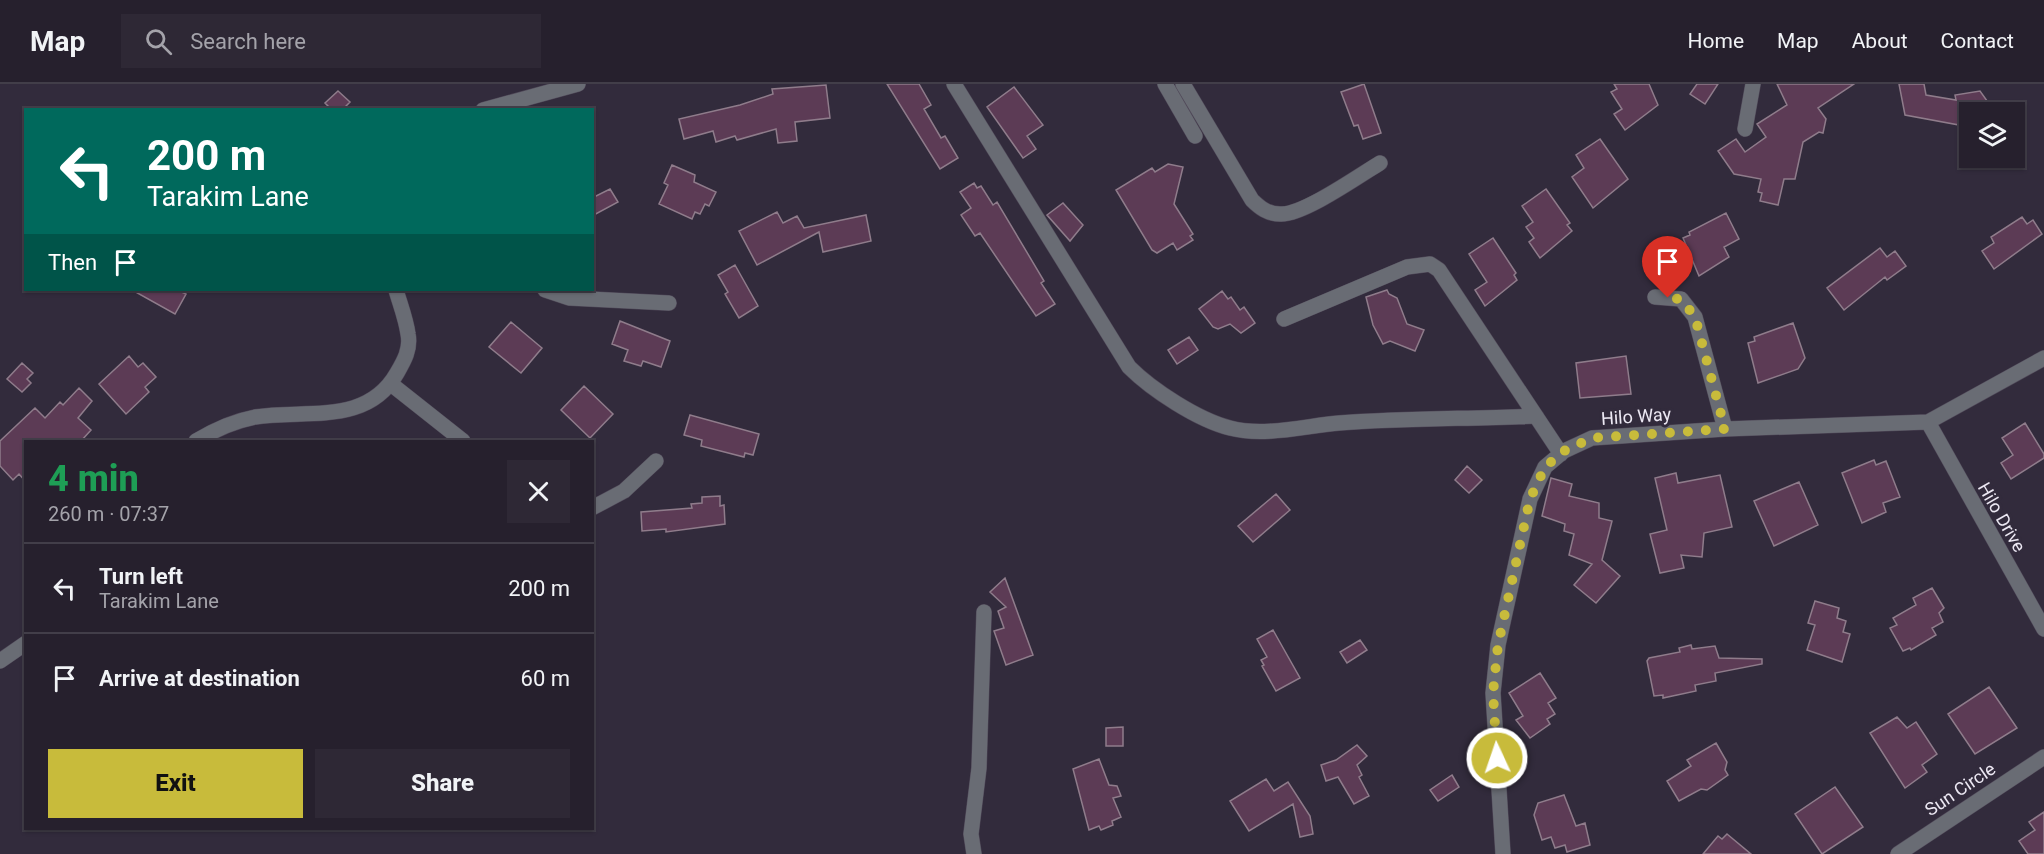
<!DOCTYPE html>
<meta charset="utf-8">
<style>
body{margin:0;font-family:Roboto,sans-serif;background:#2e2835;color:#f1f3f6;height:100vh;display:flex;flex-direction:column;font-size:22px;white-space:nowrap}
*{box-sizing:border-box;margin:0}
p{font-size:20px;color:#a4a3aa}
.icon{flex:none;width:33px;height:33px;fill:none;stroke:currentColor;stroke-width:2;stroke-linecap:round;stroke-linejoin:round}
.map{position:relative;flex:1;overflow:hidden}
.sheet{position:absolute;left:24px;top:356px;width:570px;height:390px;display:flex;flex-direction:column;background:#26202d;border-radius:0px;box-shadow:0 2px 4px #0004,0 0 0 2px #423e49}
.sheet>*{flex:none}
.guide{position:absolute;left:24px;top:24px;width:570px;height:183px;border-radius:0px;box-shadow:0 2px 4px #0004,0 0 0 2px #423e49;background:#00695c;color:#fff;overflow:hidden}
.tools{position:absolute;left:1959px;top:18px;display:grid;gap:12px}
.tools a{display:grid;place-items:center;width:66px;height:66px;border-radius:0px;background:#26202d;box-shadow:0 2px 4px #0004,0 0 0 2px #423e49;font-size:30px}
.pin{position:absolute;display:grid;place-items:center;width:51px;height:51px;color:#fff;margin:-62px -26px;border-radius:50% 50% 50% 0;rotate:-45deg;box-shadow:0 0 6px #0007}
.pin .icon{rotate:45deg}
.me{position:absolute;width:66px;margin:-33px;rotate:357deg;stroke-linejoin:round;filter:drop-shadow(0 0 4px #0008)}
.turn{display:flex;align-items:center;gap:21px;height:126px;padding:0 24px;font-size:27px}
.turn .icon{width:78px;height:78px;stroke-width:2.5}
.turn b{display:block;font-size:42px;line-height:51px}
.then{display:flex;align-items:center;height:57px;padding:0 24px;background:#0003;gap:12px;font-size:22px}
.round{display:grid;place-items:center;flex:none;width:63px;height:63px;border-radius:0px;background:#2e2835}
.overview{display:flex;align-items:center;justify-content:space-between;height:102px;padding:0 24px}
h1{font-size:36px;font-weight:800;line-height:45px;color:#1e9e55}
.action{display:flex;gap:12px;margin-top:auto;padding:12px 24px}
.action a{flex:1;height:69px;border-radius:0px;background:#c8bb3b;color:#111;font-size:24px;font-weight:800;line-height:69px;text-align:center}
.action a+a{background:#2e2835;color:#f1f3f6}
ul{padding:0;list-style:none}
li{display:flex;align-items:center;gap:18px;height:90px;padding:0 24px;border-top:2px solid #423e49}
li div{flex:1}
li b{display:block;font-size:22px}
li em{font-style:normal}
header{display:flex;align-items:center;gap:36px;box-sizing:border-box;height:84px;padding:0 30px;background:#26202d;border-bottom:2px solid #423e49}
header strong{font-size:28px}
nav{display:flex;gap:33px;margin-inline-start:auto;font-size:21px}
.search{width:420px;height:54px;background:#2e2835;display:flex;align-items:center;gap:15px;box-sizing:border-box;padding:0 21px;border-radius:0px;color:#a4a3aa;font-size:22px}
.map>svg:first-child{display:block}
.building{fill:#5c3b55;stroke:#8f7c8b;stroke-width:1.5}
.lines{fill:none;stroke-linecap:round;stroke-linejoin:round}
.minor-casing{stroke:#504959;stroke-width:16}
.minor{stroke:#696c74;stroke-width:15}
.route{stroke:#c8bb3b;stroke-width:10;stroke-dasharray:0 18}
.labels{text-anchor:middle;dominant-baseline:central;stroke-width:6;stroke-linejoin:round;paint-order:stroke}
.street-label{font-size:18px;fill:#ece8f3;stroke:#322b3c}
</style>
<header>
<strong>Map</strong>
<div class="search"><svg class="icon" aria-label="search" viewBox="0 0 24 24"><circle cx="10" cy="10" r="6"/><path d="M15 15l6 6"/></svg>Search here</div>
<nav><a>Home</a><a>Map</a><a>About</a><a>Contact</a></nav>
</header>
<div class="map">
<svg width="2044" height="770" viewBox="0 0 2044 770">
<rect width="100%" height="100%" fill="#322b3c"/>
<path class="building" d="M887,0H919L931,21L924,25L941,54L945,52L958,74L940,85Z
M1364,0L1381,49L1363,55L1358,41L1354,42L1341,8Z
M1614,0H1649L1658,21L1625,46L1614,30L1622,25L1611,8L1617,5Z
M1697,0H1718L1705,20L1690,10Z
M1777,0H1854L1818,24L1826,35L1823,49L1819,48L1803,58L1795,95H1784L1778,121L1760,117L1762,109L1758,108L1761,95L1734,90L1718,67L1736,55L1745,68L1766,53L1757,40L1787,21Z
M1899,0H1924L1926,11L1956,16L1955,11L1980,7L1995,28H1970V43L1905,31Z
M826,1L830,34L795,38L797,57L778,59L776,45L737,56L735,52L716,58L713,47L684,55L679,35L740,21L773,10L772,5Z
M1014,3L1043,41L1027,52L1036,65L1023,74L987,23Z
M338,7L350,18L342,26H332L325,19Z
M1600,55L1628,95L1593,124L1572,93L1584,84L1576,71Z
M1168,80L1183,83L1174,120L1193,150L1190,152L1193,156L1177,166L1173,159L1157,169L1152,166L1116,106L1152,84L1155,88Z
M672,81L695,91L694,98L716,108L709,122L705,120L700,130L695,128L692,135L659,120L668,101L664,99Z
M974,99L977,104L981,102L993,121L997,118L1044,197L1041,199L1055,220L1036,232L980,149L975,152L961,131L971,124L960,108Z
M610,105L618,118L592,132V114Z
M1546,105L1570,139L1567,141L1572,147L1540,174L1529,158L1534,154L1526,143L1533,138L1522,122Z
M1063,119L1083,141L1070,157L1047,131Z
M777,128L783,139L797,132L804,144L866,131L871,157L823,168L819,148L757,181L739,147Z
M1726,129L1739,155L1724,163L1729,173L1699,192L1683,154L1690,151L1689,148Z
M2022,133L2027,140L2033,136L2042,150L1994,185L1982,167L1994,159L1991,153Z
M1493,154L1516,189L1514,191L1517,196L1485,222L1475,206L1487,198L1469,170Z
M1880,164L1887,173L1895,167L1906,182L1887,196L1885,193L1844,226L1827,204Z
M735,181L758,222L739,234L725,210L728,208L718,191Z
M132,206H177L186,210L175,230Z
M1387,206L1389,210L1397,214L1407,240L1424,246L1415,267L1390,257L1383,260L1373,241L1366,213Z
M1222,207L1228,215L1231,213L1240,226L1244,223L1255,239L1241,249L1230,240L1218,245L1213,243L1199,225Z
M620,237L670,257L661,283L643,277L641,282L624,277L628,266L612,260Z
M511,238L542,264L521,289L489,263Z
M1793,239L1805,274L1798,285L1758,299L1748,259L1755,257L1754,253Z
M1189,253L1198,266L1177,280L1168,266Z
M129,272L138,283L143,279L156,293L145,303L149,308L126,330L99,300Z
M1626,272L1631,310L1580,314L1576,279Z
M22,279L33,289L27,295L31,299L22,308L7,295Z
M584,302L613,330L590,354L561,326Z
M79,304L92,317L78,334L91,346L81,357H26V398L19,390L13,396L0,382V357L35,324L45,334L60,318L63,321Z
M690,331L759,350L753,371L745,369L744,373L701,362L702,356L684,351Z
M2025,339L2044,370V374L2011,395L2001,379L2013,371L2002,354Z
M1874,376L1876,381L1886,377L1900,413L1883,419L1886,428L1862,439L1842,389Z
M1467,382L1482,396L1469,409L1455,396Z
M1676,389L1678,399L1720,391L1732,443L1704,449L1702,473L1681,471L1684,484L1660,489L1650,450L1667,446L1655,394Z
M1551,394L1572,400L1569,412L1599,419V434L1612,437L1602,476L1620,492L1596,519L1574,501L1592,480L1569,471L1574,450L1564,447L1565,440L1542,432Z
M1799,398L1818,441L1774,462L1754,417Z
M1276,410L1290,426L1253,458L1238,442Z
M720,412V422L724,421L725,440L666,448V445L642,447L641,428L692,424L691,420L702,419V413Z
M1005,494L1033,571L1006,581L994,547L1004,544L998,527L1006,523L990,508Z
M1932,504L1944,524L1939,529L1943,538L1932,544L1936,551L1911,566L1910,564L1903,567L1890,544L1897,541L1893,534L1916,521L1913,514Z
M1815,517L1839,524L1837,534L1846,537L1843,548L1850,550L1842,578L1807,566L1815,541L1808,539Z
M1273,546L1300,594L1276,607L1262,582L1264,581L1261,576L1267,573L1257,555Z
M1360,556L1367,566L1347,579L1340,568Z
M1691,561L1692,565L1715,562L1719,574L1762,575V580L1715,589L1716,597L1695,601L1696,607L1663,614V611L1654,612L1647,577L1649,574L1680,568L1679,564Z
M1540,589L1556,614L1548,619L1555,630L1547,635L1550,640L1530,654L1516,636L1523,632L1509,609Z
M1989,603L2017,644L1975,670L1948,630Z
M1897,633L1907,644L1916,638L1937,670L1922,681L1927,688L1905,704L1870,649Z
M1123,643V662H1106V644Z
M1716,659L1727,678L1725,686L1728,691L1707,706L1701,705L1679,717L1667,697L1691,682L1687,676Z
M1357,661L1367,672L1357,681L1362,691L1359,693L1369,712L1354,720L1338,693L1326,697L1321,681L1336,676Z
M1099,675L1109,701L1117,702L1121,712L1113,714L1121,733L1112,737L1113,741L1101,746L1099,742L1089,746L1073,685Z
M1452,691L1459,703L1438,717L1430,706Z
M1266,695L1274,707L1288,698L1310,732L1313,750L1300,753L1293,720L1249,747L1230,717Z
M1835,703L1863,743L1822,770L1795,730Z
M1564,711L1576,742L1585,739L1590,761L1567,768L1565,761L1555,764L1551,753L1542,756L1534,731L1538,719Z
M2044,728V770H2028L2019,757L2035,746L2029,738Z
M1727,750L1751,770H1703L1718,752L1722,755Z"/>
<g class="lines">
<g class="minor-casing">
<path id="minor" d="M954,0L1129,283C1152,306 1198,336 1230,344C1264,353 1305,342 1339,339C1405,334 1471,335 1536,332
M1165,0L1195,52
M1183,0L1252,116C1260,124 1268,130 1280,130C1302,132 1360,91 1380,79
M483,26L578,0
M1745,45L1753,0
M545,206L569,214L669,219
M1655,213L1681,215L1695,233L1725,345
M1284,235L1407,183L1430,180L1439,186L1561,370
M391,300L463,357
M1928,338L2044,545
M196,357C214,346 234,337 255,333C306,325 367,342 397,289C404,277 411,265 408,250C406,235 400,220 396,206
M592,424L624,407L656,377
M0,577L26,559
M974,770L971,750L979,684L984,528
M1503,770L1493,609L1498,561L1530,415L1545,383L1564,367L1592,354L1725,345L1928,338L2044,274
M1898,770L2044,673"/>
</g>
<use href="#minor" class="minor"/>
</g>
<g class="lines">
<path class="route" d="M1497,674L1493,609L1498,561L1530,415L1545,383L1564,367L1592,354L1725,345L1695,233L1681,215L1668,214"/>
</g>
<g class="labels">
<g class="street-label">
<text transform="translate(1636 332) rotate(-4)">Hilo Way</text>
<text transform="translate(2002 433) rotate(60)">Hilo Drive</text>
<text transform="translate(1960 705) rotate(-34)">Sun Circle</text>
</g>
</g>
</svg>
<div class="tools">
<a><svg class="icon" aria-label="layers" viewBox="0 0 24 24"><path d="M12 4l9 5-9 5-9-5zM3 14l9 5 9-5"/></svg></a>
</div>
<div class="pin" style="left:1668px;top:214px;background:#d93025"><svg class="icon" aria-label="arrive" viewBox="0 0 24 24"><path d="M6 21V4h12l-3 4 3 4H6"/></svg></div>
<svg class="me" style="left:1497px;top:674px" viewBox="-20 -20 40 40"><circle r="17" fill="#c8bb3b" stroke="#fff" stroke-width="3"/><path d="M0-11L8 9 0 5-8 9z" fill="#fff"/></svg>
<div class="guide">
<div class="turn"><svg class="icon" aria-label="left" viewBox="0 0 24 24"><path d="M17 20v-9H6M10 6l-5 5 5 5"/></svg><div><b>200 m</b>Tarakim Lane</div></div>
<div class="then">Then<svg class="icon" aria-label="arrive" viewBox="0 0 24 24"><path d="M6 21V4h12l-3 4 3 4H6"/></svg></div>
</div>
<section class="sheet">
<div class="overview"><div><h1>4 min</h1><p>260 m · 07:37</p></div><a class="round"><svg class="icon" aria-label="close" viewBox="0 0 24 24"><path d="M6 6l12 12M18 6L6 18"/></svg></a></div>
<ul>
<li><svg class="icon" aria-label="left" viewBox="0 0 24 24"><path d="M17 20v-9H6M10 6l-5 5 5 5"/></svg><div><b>Turn left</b><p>Tarakim Lane</p></div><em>200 m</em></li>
<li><svg class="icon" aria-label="arrive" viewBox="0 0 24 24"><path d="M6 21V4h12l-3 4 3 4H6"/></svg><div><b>Arrive at destination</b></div><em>60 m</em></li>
</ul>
<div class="action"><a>Exit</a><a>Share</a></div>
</section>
</div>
